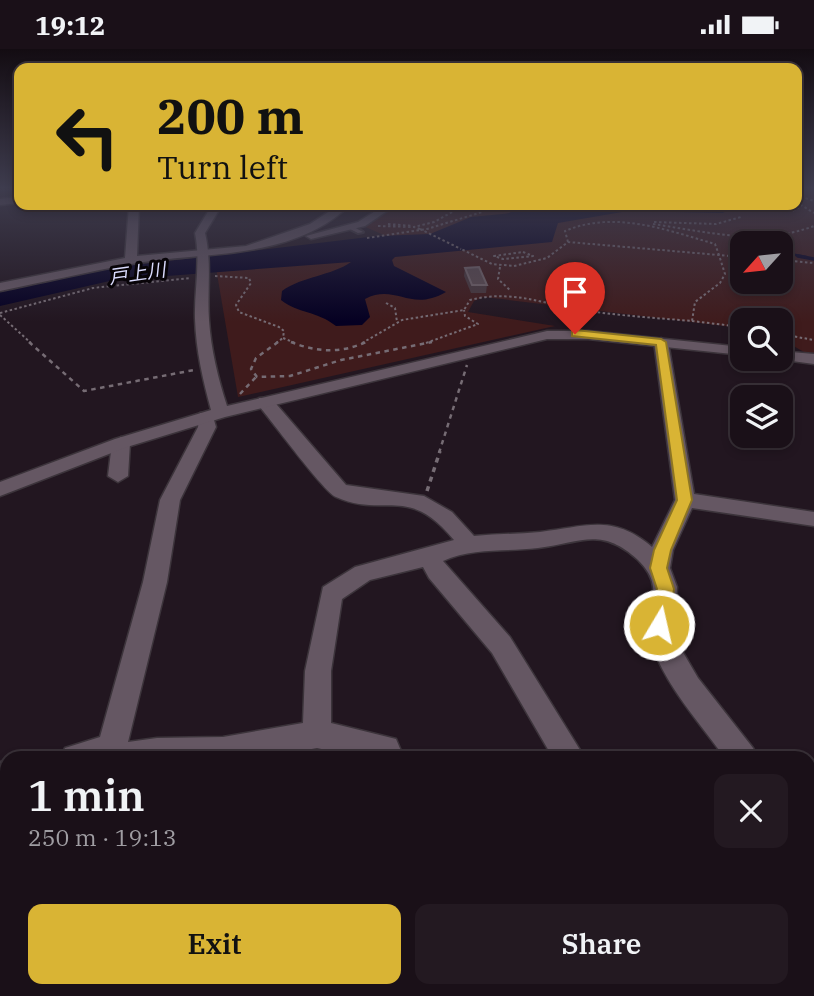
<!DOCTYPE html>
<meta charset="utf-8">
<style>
body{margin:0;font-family:"IBM Plex Serif","Noto Sans JP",serif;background:#231921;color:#f1f3f6;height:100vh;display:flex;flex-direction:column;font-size:26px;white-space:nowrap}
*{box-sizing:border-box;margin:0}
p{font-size:23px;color:#9f9da2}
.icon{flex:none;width:38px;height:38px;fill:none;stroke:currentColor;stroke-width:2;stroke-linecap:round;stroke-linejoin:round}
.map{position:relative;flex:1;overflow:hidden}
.panel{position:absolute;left:0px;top:702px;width:816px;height:247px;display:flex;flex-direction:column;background:#1a1018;border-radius:21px 21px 0 0;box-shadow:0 4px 10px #0003,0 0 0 2px #383037}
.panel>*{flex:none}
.banner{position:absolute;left:14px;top:14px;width:788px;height:147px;border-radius:14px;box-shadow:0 4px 10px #0003,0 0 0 2px #383037;background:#d9b434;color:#111;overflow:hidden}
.needle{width:46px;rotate:243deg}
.controls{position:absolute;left:730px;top:182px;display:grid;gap:14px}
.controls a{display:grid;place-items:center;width:63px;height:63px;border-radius:14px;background:#1a1018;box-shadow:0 4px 10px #0003,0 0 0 2px #383037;font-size:35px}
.pin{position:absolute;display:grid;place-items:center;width:60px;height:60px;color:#fff;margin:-72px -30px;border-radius:50% 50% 50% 0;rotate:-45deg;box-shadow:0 0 7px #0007}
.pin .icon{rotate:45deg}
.me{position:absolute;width:77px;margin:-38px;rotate:9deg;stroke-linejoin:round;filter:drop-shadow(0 0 5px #0008)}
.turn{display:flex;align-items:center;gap:24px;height:147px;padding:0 28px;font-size:32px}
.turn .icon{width:91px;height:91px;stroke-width:2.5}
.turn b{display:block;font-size:49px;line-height:60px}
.round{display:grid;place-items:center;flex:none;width:74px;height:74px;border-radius:14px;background:#231921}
.headline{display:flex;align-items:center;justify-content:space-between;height:119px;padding:0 28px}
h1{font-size:42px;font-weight:600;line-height:52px}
.button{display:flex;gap:14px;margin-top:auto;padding:14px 28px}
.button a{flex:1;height:80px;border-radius:14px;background:#d9b434;color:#111;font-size:28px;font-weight:600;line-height:80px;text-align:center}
.button a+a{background:#231921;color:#f1f3f6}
.status{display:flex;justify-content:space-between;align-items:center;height:49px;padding:0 35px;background:#1a1018;direction:ltr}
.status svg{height:19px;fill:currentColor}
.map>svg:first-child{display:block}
.green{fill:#3f1b1c;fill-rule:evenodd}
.water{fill:#050022}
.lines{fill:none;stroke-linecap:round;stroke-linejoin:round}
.stream-far1{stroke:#050022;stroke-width:2.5}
.stream{stroke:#050022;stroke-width:3.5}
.river{fill:#050022;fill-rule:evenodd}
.lane-casing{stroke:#3c343b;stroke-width:4}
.street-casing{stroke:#3c343b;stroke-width:3}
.secondary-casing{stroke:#3c343b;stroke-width:3}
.path-far2{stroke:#766c74;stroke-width:2;stroke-dasharray:2.5 2.5;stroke-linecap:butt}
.path-far1{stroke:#766c74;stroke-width:2.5;stroke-dasharray:4.5 4.5;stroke-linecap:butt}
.path{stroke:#766c74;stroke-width:3.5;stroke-dasharray:5 5;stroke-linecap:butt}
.lane{fill:#655763;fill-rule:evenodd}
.street{fill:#655763;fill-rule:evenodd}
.secondary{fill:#655763;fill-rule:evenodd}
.path-bridge{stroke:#766c74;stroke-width:2;stroke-dasharray:2.5 2.5;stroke-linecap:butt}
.wall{fill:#47373d}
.building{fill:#59494f;stroke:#6f6167;stroke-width:2}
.route{fill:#d9b434;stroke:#8d7522;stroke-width:2}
.labels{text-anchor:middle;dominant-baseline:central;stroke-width:6;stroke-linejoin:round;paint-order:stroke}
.far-water-label{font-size:19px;font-style:italic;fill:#d9dafc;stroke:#080408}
</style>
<div class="status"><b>19:12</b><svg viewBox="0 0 49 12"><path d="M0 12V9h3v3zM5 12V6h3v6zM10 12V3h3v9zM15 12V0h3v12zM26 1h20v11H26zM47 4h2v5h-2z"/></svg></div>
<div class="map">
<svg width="814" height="947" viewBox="0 0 814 947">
<rect width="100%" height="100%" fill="#221620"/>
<path class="green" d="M796,140H814V304L804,303L781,290L780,271H742V279L484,248L474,252L468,263L555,277L238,348L216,219L217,205L294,200L384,186L363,177L382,162L385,156H796ZM742,194H780V233H742Z"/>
<path class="water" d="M592,156H735L723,164L628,162L558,174L552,193L395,208L392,211L394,217L446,243C410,264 396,234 365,250L370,268L362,276L336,277C315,261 299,265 281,251L282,242C303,227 331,227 351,213L114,231L0,257V241L51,226L377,187L430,185L471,168Z"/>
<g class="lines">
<path class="stream-far1" d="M732,196H742
M780,203L806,208"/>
<path class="stream" d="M798,207L814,210"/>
<path class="river" d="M540,156H569L484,182L476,177L519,160Z"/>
<g class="lane-casing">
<path id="lane" d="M348,177H352L363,183L358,184L348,179Z"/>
</g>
<g class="street-casing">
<path id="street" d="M19,148V154L0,156V150Z
M129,156H139L137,207L246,197L310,175L339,156H350C292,212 204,202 131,215C87,223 44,233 0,242V234L125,209Z
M378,156H388L387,162L365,177L311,190L306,187L358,173L377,161Z
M661,289L668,293L694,445L814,463V477L692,459L673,501L670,519L677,538L674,588L698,629L753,699L758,709H725C699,673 667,638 652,597C644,577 655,558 653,538C652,527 646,519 638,511C601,477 581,494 538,499C506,503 473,498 443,512L510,588L585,709H553L492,604L429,529L423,518L370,531L342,550L331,622V674L396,690L404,709H361L317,699L264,709H60L65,699L100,688L143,533L160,451L198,378L200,364H212L216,378L180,451L167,533L128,693L157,689L223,688L303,674L305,622L323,538L355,518L454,491C407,434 385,470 336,448C323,442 272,372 259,357V349H271L346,436L424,447L452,463L474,487C496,485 518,485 540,483C585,478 612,464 652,498L675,451L654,293Z
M121,388L130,394L128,427L118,433L108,427L112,394Z
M7,711V741L0,743V713Z
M808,814L814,816V878L808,875Z
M24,942H62L61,947H23Z
M423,942H477L475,947H421Z"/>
</g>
<g class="secondary-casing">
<path id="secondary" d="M212,156H222L205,184C212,214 207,241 209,271C211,301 218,329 227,357L547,282H588L742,298V306L588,290H547L225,368L127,398L0,447V433L115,390L211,361C203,331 196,302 195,270C194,241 201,214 195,184Z
M780,302L814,305V315L777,310H780Z"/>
</g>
<path class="path-far2" d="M796,145L803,140
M796,146L814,152
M796,153L814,164
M438,156L456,159
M490,156H510
M748,158L792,162L798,159L795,156
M654,173L716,175L741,168
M388,175L413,177
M653,175C707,183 761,197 814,177
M378,177L414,178
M420,180L414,178L434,173L456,161L490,156
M367,189L427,180L482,163
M568,193L565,182C614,161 667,181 715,195L719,206L742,208
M523,203L533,207L503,210L494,207Z
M780,211L814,214
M500,218L498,230L511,242
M215,227L249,229L251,234L236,256L239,263L279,278L284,282L283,289L295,294
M386,254L395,259L397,273
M0,264L93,239L190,229
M0,266L31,294
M692,272L742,278
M780,285L814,291
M276,294L283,289
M362,294L402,271L464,261L470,251C513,240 546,256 588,262C623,267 657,269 692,272L695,253L720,234L725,225L719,206L568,193L547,209L514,217L492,215L461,200
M426,294L478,275L465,267L464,261"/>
<path class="path-far1" d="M29,293L84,342L194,321
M278,293L256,309L251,320L257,328L290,327L341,311L432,293
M291,293C316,303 340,305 366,293
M240,345L256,328
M439,404L467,316"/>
<path class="path" d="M427,442L440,402"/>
<use href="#lane" class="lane"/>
<use href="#street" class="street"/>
<use href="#secondary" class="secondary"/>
<path class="path-bridge" d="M420,180L461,200"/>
</g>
<path class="wall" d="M465,219L487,236L486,244H471L464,227Z"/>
<path class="building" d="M479,218L487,236H472L465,219Z"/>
<linearGradient id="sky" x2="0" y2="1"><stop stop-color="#130c12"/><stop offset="0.51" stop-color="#3e3c4e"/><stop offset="1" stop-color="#3e3c4e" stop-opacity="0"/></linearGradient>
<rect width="814" height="273" fill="url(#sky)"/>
<path class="route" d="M575,281L661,290L666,293L692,451L671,501L667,519L674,540L669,576L666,582H653L650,576L657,540L650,519L654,501L677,451L656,296L572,287V282Z"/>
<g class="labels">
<g class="far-water-label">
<text transform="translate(137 224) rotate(-8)">戸上川</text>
</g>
</g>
</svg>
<div class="controls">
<a><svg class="needle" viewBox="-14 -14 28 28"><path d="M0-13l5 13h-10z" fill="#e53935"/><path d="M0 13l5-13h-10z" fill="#9f9da2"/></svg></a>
<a><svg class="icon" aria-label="search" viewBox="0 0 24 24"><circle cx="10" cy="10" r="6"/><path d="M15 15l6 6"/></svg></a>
<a><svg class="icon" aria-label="layers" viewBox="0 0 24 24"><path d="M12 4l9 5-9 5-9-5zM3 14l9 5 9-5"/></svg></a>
</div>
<div class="pin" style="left:575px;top:285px;background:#d93025"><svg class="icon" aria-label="arrive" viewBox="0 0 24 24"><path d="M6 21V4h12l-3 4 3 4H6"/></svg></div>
<svg class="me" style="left:659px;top:576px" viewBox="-20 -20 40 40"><circle r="17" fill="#d9b434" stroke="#fff" stroke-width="3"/><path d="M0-11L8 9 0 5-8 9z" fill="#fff"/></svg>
<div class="banner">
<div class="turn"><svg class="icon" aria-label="left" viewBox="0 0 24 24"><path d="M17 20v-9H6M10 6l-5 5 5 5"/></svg><div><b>200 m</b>Turn left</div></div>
</div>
<section class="panel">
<div class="headline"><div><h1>1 min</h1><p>250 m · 19:13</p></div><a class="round"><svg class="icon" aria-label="close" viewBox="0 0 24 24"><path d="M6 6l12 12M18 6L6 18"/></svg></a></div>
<div class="button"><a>Exit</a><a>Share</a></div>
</section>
</div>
